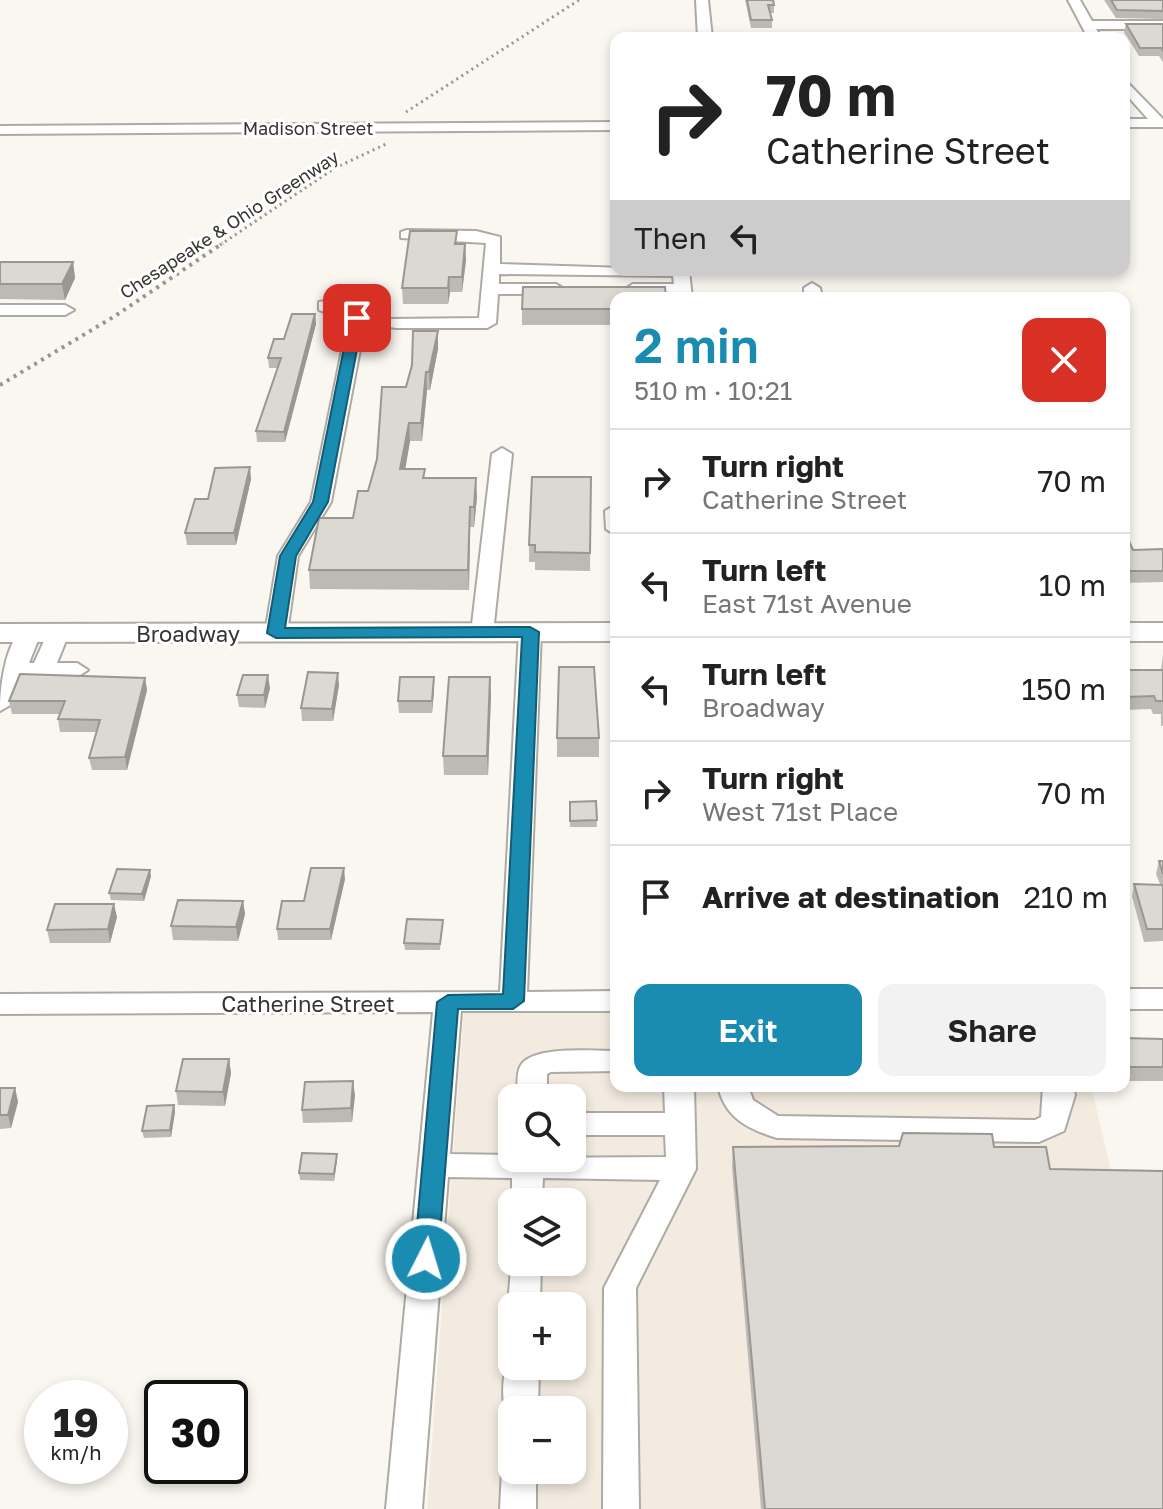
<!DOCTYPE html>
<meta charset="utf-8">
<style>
body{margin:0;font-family:"Golos Text",sans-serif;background:#f2f2f2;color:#222;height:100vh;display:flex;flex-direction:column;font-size:30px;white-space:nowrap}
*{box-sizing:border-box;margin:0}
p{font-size:26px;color:#767676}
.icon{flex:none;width:44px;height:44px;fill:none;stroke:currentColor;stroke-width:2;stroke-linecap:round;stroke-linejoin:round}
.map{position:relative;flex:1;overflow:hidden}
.sheet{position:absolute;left:610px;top:292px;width:520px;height:800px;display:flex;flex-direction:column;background:#fff;border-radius:16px;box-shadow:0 4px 12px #0003}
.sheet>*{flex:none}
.hud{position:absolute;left:610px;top:32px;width:520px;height:244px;border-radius:16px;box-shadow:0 4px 12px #0003;background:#fff;color:#222;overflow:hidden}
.fabs{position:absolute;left:498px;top:1084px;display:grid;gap:16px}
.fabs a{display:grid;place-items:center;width:88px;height:88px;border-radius:16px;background:#fff;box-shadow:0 4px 12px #0003;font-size:40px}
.speed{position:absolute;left:24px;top:1380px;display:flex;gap:16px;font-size:40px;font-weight:700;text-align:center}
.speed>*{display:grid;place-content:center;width:104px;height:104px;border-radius:50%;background:#fff;box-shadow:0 4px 12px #0003;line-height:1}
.speed small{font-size:20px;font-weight:400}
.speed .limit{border:4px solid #111;border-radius:12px;background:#fff;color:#111}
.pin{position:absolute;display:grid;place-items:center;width:68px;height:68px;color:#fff;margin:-34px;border-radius:16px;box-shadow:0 4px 12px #0006}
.me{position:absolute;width:88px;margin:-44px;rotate:5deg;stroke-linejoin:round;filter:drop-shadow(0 0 6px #0008)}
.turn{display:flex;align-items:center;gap:28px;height:168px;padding:0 24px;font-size:36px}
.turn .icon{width:104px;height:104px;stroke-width:2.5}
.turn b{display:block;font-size:56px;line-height:68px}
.then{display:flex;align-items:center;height:76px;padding:0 24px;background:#0003;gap:16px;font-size:30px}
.round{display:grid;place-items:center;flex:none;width:84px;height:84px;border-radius:16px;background:#f2f2f2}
.head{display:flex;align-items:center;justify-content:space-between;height:136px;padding:0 24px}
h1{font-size:48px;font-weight:600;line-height:60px;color:#1b8cb1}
.button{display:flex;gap:16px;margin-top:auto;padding:16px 24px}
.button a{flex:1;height:92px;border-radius:16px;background:#1b8cb1;color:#fff;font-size:32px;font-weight:600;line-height:92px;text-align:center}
.button a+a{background:#f2f2f2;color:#222}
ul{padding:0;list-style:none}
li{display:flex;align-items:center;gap:24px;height:104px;padding:0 24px;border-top:2px solid #e0e0e0}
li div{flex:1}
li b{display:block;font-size:30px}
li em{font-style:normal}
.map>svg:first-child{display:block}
.built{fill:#f3ebdf;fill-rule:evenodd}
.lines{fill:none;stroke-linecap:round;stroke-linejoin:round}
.minor-casing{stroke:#adaaa4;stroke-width:4}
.major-casing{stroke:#adaaa4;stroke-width:4}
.path-far1{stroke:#989591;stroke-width:3;stroke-dasharray:2 4;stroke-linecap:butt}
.path{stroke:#989591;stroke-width:4;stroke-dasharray:3 5;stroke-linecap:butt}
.minor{fill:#fff;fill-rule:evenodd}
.major{fill:#fff;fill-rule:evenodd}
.wall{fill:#bdbab5}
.shaded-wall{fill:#9a9793}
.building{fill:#dcd8d2;stroke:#9a9793;stroke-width:2}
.route{fill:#1b8cb1;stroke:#125b73;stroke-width:2}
.labels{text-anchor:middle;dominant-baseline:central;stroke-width:6;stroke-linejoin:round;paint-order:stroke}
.far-street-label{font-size:18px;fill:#363432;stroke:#fff}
.street-label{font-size:22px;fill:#363432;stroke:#fff}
</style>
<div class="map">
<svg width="1163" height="1509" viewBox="0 0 1163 1509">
<rect width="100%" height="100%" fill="#faf6f0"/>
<path class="built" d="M464,1008H616V1086H1091L1112,1175L1163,1509H427ZM512,1098H572V1158H512ZM512,1202H572V1262H512ZM512,1306H572V1366H512ZM512,1410H572V1470H512Z"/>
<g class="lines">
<g class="minor-casing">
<path id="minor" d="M696,0H708L712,38H698Z
M1068,0H1080L1092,21H1163V29H1096L1102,38H1088Z
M1124,79L1163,119V127H1124V119H1148L1124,92Z
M616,122V130L0,134V126Z
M407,230L476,231L500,237V264L689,270L692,298L633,294L625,289L633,284H674L673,276L499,274V284H556L564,289L556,294H498L496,323L487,328H396L390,327V319L479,318L486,243L401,238V232Z
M812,283L820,288L822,298H804V288Z
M325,301L366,318L331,502L298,556L287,633L276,640L265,633L278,556L311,502L348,321L319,310V302Z
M0,305H65L74,310L65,315H0Z
M502,448L512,454L493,633L482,640L471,633L492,454Z
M615,505H616V535L606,529L605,511Z
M530,625L541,632L527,992L616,991V1011H461L450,1154L512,1155V1158L666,1157L665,1135H572V1113H665L664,1086H694L696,1169L636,1288L639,1509H603L604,1288L660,1180L543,1178L542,1202L512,1203V1178L448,1177L422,1509H386L433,1012L0,1014V994L500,992L519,632Z
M30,626L41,633L29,663H34L50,628L58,626L69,633L57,663H77L88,670L77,677H23L12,704L0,711C0,689 5,633 30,626Z
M1124,989H1163V1009H1124Z
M616,1051V1071L551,1072L547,1074V1098H517C518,1088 516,1075 520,1067C529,1045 595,1051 616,1051Z
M718,1086H748L753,1100L778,1116L1035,1120L1041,1117L1043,1086H1073L1075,1095L1064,1131L1039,1142L777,1138C748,1129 725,1118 718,1086Z
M512,1256V1262H541L540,1306H512V1314L508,1306Z
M510,1356L512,1366H539L538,1410H512V1421C499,1409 502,1373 510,1356Z
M512,1457V1470H536V1509H500L502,1470L507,1459Z"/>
</g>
<g class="major-casing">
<path id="major" d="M616,623V641L0,642V624Z
M1124,623H1163V641H1124Z"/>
</g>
<path class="path-far1" d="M406,112L579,0
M220,245L335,168L386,144"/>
<path class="path" d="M0,385L115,316L223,243"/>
<use href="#minor" class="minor"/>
<use href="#major" class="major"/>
</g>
<path class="wall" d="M745,0H773L774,5V13H770L772,20V28H751Z
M1104,0H1163V19L1116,18Z
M1126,24H1163V62L1159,56H1139L1124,32Z
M1124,138L1129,146L1128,153H1124Z
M457,244H465L466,260L462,292H450L448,304H403L402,288Z
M0,262H73L75,278L65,300L0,299Z
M616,298V325H522V309Z
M315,314L316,324L285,442H257L256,431L278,368H269L268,358L284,339Z
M438,349L430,390H427L422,441H410L405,469L477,497L474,527H470L469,590L310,589L309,570L353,518L368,491L406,387Z
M591,477L590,571L535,570V562H529V545Z
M251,479L236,545H187L185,533L208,499Z
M1124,530L1133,550L1163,549V582L1124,583Z
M1163,654V726H1161V714H1153L1151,709L1124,710V670H1161Z
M145,678L147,690L127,770H92L89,758L97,732H60L58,719L60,714H12L9,701Z
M339,685L333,721H302L301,708Z
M270,688L265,708L239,707L237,695Z
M434,690L432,713H399L398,701Z
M491,695L488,775H444L443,756Z
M557,738H599V757H557Z
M596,801L597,827H570V802Z
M1159,861H1163V941L1144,942L1132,896L1134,884H1160L1156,874Z
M151,876L144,901L111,900L109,893Z
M345,879L331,940H278L277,929Z
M243,901L245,914L238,941L173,940L171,926Z
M117,917L110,943H50L47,930Z
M443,920L440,950H405L404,943Z
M1124,1038L1163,1039V1081H1124Z
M229,1059L231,1073L225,1106L178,1105L176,1091Z
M0,1088H15L18,1102L11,1128L0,1129Z
M355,1095L352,1122L303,1123L302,1110Z
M174,1105L175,1112L171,1137L144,1138L142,1131Z
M733,1147H994L1050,1169L1163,1509H761L732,1168Z
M337,1160L334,1181L300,1180L299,1173Z"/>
<path class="shaded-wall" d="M465,244L466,260L462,292V277Z
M73,262L75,278L65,300L62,284Z
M449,277L450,292L448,304V288Z
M315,314L316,324L285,442L284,432Z
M438,331V349L430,390L429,372Z
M426,372L427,390L422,441L421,423Z
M409,423L410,441L402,488L400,469Z
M250,467L251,479L236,545L234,533Z
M476,478L477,497L474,527V507Z
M470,507V527L469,590L468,570Z
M338,673L339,685L333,721L332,709Z
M268,675L270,688L265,708L264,695Z
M434,677V690L432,713V701Z
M490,677L491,695L488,775L487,756Z
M145,678L147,690L127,770L125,757Z
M344,868L345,879L331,940L330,929Z
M150,870L151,876L144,901L142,894Z
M243,901L245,914L238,941L236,927Z
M114,904L117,917L110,943L108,929Z
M229,1059L231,1073L225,1106L223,1092Z
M353,1081L355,1095L352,1122L351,1108Z
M15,1088L18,1102L11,1128L8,1115Z
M174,1105L175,1112L171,1137L170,1130Z
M337,1154V1160L334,1181V1174Z"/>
<path class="building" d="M747,0H773L774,5H768L772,20H751Z
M1111,0H1163V11L1117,10Z
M1126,24H1163V51L1161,48H1140Z
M410,231H457L455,244H465L462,277H449L448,288H402Z
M0,262H73L62,284H0Z
M523,287H665L666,298H616V309H522Z
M292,314H315L284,432L256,431L281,358H268L274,339H284Z
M413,331H438L429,372H426L421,423H409L400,469H425L423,478H476L474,507H470L468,570H309L319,518H353L358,491H368L377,459L382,387H406L412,365Z
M250,467L234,533H185L195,499H208L215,468Z
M532,477H591L590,553L535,552V545H529Z
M1124,530L1133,550L1163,549V571H1124Z
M559,667H594L599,738H557Z
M1124,670H1163V701H1156L1154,696L1124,697Z
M308,672L338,673L332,709L301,708Z
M20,674L145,678L125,757L89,758L100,720L58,719L65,701H9Z
M243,675H268L264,695H237Z
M400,677H434L432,701H398Z
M449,677H490L487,756H443Z
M596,801L597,820L570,821V802Z
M1159,861H1163V874Z
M311,868H344L330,929H277L282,901H304Z
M117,869L150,870L142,894L109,893Z
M1134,884L1163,885V929H1147Z
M178,900L243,901L236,927L171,926Z
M55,904H114L108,929L47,930Z
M407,919L443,920L440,944L404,943Z
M1124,1038L1163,1039V1067H1124Z
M183,1059H229L223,1092L176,1091Z
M353,1081L351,1108L302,1110L305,1082Z
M0,1088H15L8,1115H0Z
M174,1105L170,1130L142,1131L147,1106Z
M903,1133L992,1134L994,1147H1046L1050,1169L1163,1171V1509H765L733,1147L899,1146Z
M302,1153L337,1154L334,1174L299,1173Z"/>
<path class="route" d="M357,314L363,318L328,502L296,556L285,628L530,627L539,632L524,1001L513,1009H458L438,1259L434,1266L426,1269L417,1266L414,1259L437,1002L448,995L503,994L522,637L276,638L267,633L280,556L313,502L350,318Z"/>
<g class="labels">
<g class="far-street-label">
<text x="308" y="128">Madison Street</text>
<text transform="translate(229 224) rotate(-33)">Chesapeake &amp; Ohio Greenway</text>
</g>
<g class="street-label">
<text x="188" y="633">Broadway</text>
<text x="308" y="1003">Catherine Street</text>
</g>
</g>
</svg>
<div class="fabs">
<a><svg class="icon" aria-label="search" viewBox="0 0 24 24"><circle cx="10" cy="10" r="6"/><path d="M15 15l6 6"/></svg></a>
<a><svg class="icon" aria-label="layers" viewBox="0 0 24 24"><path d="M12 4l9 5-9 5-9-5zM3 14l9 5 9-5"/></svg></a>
<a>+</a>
<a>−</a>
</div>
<div class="speed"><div>19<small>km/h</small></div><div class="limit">30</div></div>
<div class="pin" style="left:357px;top:318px;background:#d93025"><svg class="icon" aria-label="arrive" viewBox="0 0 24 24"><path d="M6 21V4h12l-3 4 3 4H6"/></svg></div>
<svg class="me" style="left:426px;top:1259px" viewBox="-20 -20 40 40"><circle r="17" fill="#1b8cb1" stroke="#fff" stroke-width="3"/><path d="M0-11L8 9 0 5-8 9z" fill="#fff"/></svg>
<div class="hud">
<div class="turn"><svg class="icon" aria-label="right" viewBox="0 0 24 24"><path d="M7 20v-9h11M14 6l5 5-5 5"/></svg><div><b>70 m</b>Catherine Street</div></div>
<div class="then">Then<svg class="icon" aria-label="left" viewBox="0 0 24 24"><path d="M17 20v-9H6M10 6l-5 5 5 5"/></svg></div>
</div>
<section class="sheet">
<div class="head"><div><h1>2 min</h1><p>510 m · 10:21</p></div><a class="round" style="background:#d93025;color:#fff"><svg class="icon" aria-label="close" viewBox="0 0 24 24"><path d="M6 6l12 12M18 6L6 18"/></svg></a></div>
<ul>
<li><svg class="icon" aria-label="right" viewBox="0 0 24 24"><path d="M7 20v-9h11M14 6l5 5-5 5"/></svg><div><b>Turn right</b><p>Catherine Street</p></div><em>70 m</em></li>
<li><svg class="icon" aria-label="left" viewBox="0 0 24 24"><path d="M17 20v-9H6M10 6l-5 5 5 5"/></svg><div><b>Turn left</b><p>East 71st Avenue</p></div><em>10 m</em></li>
<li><svg class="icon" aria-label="left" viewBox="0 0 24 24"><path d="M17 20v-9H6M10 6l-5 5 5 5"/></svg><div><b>Turn left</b><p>Broadway</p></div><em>150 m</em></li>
<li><svg class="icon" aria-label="right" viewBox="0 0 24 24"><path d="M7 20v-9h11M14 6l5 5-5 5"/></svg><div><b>Turn right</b><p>West 71st Place</p></div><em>70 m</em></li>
<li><svg class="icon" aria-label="arrive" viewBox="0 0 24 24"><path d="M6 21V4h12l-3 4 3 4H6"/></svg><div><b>Arrive at destination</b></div><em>210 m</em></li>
</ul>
<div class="button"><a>Exit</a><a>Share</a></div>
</section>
</div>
